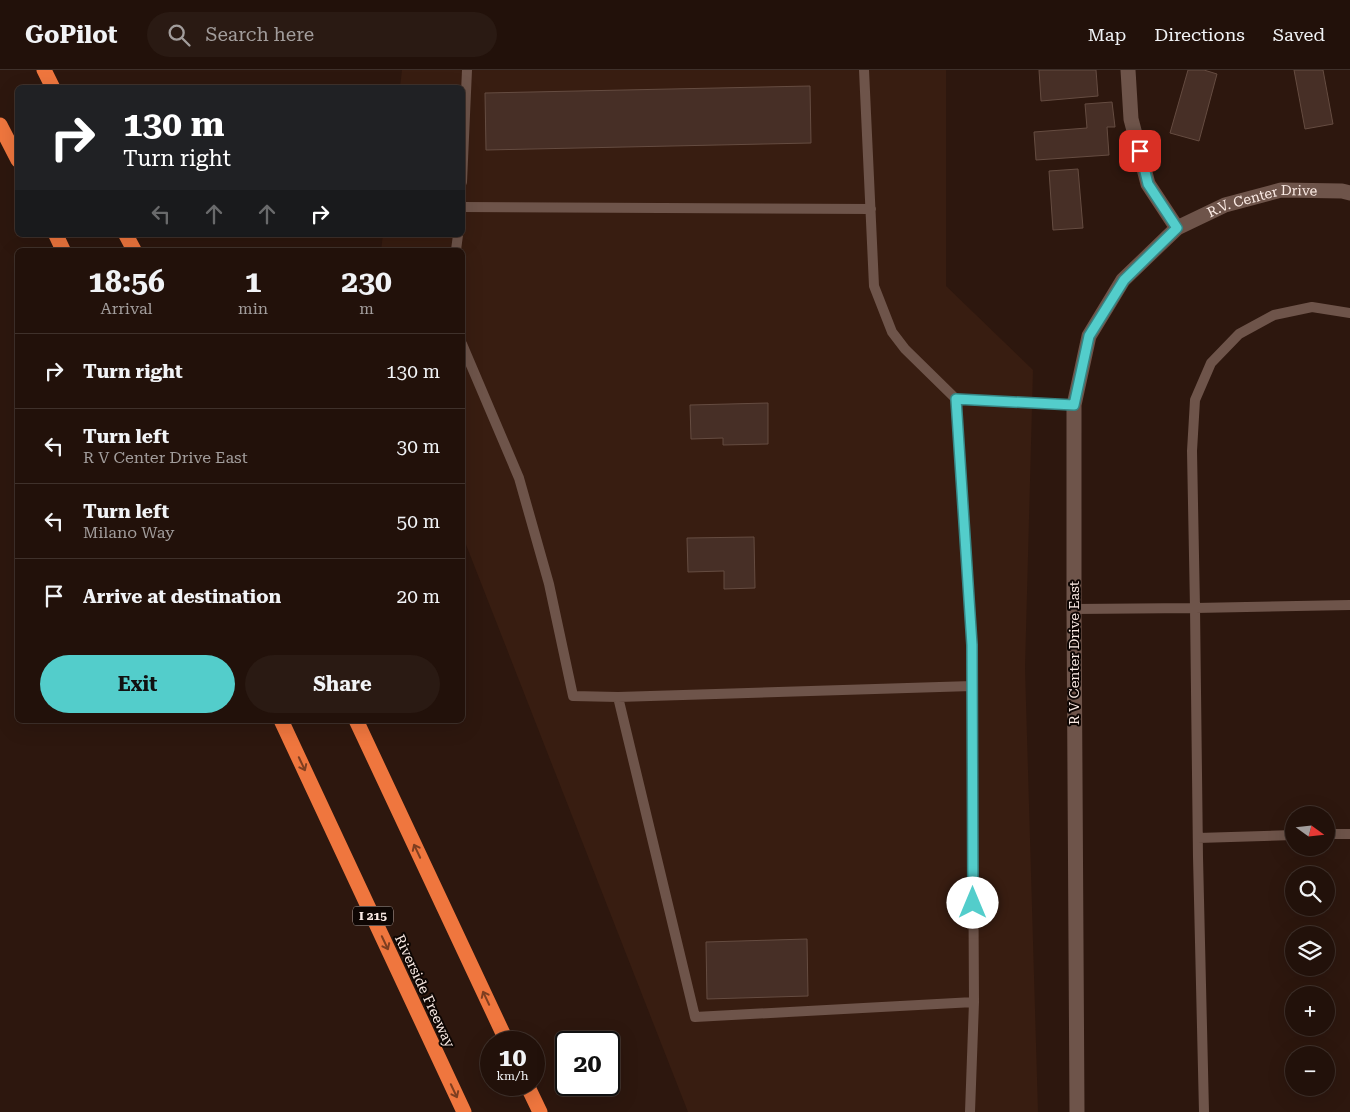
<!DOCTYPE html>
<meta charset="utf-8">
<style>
body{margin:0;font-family:"Roboto Serif",serif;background:#2a1a13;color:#f1f3f6;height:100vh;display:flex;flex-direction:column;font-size:19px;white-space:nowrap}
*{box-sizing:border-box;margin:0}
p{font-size:16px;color:#a29d9c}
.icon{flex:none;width:28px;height:28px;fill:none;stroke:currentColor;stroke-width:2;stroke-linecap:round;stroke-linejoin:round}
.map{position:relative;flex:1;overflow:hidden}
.panel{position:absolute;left:15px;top:178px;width:450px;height:475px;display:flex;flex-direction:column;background:#22110a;border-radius:8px;box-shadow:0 5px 20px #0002,0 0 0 1px #3f312b}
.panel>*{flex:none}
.guide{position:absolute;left:15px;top:15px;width:450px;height:152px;border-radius:8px;box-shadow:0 5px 20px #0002,0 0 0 1px #3f312b;background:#202124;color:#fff;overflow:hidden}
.needle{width:32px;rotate:105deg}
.controls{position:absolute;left:1285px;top:736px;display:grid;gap:10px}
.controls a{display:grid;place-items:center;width:50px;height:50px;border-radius:50%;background:#22110a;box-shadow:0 5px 20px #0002,0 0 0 1px #3f312b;font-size:25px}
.speed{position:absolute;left:480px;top:961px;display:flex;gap:10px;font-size:25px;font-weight:700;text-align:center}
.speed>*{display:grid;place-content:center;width:65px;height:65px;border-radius:50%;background:#22110a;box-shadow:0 5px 20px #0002,0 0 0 1px #3f312b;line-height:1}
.speed small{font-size:12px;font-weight:400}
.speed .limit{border:2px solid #111;border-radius:8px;background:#fff;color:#111}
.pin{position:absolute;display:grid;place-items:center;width:42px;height:42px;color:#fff;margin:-21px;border-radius:10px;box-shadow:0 2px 8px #0006}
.me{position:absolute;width:55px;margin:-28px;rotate:0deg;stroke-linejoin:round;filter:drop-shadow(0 0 4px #0008)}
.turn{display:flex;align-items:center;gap:18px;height:105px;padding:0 25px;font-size:22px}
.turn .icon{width:65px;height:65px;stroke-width:2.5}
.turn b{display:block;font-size:35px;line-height:42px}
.lanes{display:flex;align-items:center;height:48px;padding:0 25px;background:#0003;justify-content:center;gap:25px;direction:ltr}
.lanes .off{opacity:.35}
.eta{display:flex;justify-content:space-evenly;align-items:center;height:85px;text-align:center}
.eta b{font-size:30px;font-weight:700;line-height:35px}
.action{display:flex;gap:10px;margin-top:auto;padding:10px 25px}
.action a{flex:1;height:58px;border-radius:30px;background:#53cdcb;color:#111;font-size:20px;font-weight:700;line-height:58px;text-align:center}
.action a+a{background:#2a1a13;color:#f1f3f6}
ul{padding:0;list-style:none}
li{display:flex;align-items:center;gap:15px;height:75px;padding:0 25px;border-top:1px solid #3f312b}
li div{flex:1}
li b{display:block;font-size:19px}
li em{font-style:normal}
header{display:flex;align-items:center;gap:30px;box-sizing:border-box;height:70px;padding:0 25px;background:#22110a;border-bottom:1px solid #3f312b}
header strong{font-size:24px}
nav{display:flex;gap:28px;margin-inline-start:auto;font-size:18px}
.search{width:350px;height:45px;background:#2a1a13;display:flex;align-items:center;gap:12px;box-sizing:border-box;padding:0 18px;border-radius:28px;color:#a29d9c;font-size:19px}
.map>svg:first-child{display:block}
.built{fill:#381d11}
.building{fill:#472f26;stroke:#654c41}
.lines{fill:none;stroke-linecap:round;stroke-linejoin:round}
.service{stroke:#6e544a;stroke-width:10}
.minor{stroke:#6e544a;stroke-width:15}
.motorway{stroke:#ef763e;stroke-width:15}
.oneway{stroke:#7e3e20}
.route-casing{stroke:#368584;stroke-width:12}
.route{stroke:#53cdcb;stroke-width:9}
.labels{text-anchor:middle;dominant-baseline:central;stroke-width:4;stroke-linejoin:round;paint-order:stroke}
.shield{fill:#0e0603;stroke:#b4a6a1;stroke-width:1}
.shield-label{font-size:12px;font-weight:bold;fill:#fbebe5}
.street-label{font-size:14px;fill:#fbebe5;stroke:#0e0603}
</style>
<header>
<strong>GoPilot</strong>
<div class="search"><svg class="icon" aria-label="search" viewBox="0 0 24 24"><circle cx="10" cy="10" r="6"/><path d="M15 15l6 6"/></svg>Search here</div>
<nav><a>Map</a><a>Directions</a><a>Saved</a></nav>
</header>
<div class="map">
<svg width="1350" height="1042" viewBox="0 0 1350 1042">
<rect width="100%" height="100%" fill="#2d170e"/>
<path class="built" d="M402,0H946V216L1033,300L1025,598L1038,1042H688L463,467L462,180H381L383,165H462V18L400,17Z"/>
<path class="building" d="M1039,0H1096L1098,26L1041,31Z
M1188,0H1204L1217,4L1199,71L1170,63Z
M1294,0H1323L1333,54L1305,59Z
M810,16L811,73L486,80L485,23Z
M1112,32L1115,57H1107L1109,85L1036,90L1034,62L1087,58L1085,34Z
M1078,99L1083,158L1053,160L1049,101Z
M768,333V374L723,375V368L691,369L690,335Z
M754,467L755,518L724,519V501L688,502L687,468Z
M807,869L808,926L707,929L706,872Z"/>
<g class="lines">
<path class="service" d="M864,0L874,216L892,262L905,279L956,329L1074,335
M462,112L467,0
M462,137L871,139
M456,180L458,165
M462,274L519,408L549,514L573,626L618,627L695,947L974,932L970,1042
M956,329L972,575L974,932
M1074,539L1195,538L1192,381L1195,330L1211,293L1239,264L1274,245L1312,237L1350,243
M618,627L972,616
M1326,764H1350
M1198,768L1294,765
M1204,1042L1198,787L1195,538L1350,535"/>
<g class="minor">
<path d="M1128,0L1131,49L1148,114L1177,158"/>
<path id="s1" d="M1077,1042L1074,539V335L1089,266L1123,210L1177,158L1225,135L1281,120L1342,121L1350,123"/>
</g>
<path class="motorway" d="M44,0L53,18
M0,55L18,90
M56,165L63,180
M126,165L134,180
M281,650L464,1042
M356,650L507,972
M527,1015L540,1042"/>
</g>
<defs><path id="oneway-shaft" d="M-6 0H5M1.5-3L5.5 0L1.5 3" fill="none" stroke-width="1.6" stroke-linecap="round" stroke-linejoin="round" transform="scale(1.25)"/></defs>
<g class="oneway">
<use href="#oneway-shaft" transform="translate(302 694) rotate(65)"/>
<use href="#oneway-shaft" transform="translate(417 781) rotate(-115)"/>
<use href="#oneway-shaft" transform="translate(385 873) rotate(65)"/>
<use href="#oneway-shaft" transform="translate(486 928) rotate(-115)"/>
<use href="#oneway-shaft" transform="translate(454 1021) rotate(65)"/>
</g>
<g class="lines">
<g class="route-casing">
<path id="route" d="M973,833L972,575L956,329L1074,335L1089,266L1124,210L1177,158L1148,114L1140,81"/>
</g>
<use href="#route" class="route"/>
</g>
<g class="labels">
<rect class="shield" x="353" y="836.5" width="40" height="19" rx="4"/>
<g class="shield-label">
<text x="373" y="846">I 215</text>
</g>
<g class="street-label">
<text stroke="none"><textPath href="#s1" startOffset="1009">R.V. Center Drive</textPath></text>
<text transform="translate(1074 583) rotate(-90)">R V Center Drive East</text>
<text transform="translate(425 921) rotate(65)">Riverside Freeway</text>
</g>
</g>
</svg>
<div class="controls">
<a><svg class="needle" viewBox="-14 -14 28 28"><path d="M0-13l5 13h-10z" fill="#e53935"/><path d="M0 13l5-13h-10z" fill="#a29d9c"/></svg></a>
<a><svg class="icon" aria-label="search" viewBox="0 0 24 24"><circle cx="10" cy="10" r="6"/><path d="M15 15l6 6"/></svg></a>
<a><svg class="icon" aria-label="layers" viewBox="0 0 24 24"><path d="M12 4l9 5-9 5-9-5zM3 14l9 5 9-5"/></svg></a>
<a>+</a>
<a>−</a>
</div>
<div class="speed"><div>10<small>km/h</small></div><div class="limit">20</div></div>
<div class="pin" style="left:1140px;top:81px;background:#d93025"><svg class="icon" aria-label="arrive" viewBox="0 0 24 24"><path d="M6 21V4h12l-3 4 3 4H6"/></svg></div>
<svg class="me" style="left:973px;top:833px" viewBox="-20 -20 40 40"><circle r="19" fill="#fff"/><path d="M0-13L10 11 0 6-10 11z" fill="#53cdcb"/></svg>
<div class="guide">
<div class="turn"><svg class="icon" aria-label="right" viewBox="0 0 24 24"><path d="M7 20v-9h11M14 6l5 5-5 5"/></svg><div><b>130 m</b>Turn right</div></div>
<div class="lanes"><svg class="icon off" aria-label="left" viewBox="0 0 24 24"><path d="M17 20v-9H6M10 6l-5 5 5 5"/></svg><svg class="icon off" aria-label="ahead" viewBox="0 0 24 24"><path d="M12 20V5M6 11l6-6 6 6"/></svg><svg class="icon off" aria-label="ahead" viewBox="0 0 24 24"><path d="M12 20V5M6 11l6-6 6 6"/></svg><svg class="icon" aria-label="right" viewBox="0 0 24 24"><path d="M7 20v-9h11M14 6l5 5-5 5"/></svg></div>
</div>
<section class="panel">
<div class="eta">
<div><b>18:56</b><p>Arrival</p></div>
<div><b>1</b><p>min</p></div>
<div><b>230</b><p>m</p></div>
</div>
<ul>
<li><svg class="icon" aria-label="right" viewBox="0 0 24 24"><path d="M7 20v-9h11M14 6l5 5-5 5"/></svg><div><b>Turn right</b></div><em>130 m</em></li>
<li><svg class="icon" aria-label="left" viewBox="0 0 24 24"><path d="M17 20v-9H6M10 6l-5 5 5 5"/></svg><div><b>Turn left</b><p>R V Center Drive East</p></div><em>30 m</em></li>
<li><svg class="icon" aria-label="left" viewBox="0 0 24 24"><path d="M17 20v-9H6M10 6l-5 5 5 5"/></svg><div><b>Turn left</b><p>Milano Way</p></div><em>50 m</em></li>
<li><svg class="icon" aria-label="arrive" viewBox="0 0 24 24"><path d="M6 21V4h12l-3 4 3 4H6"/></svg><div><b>Arrive at destination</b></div><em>20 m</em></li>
</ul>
<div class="action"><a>Exit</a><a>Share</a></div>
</section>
</div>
